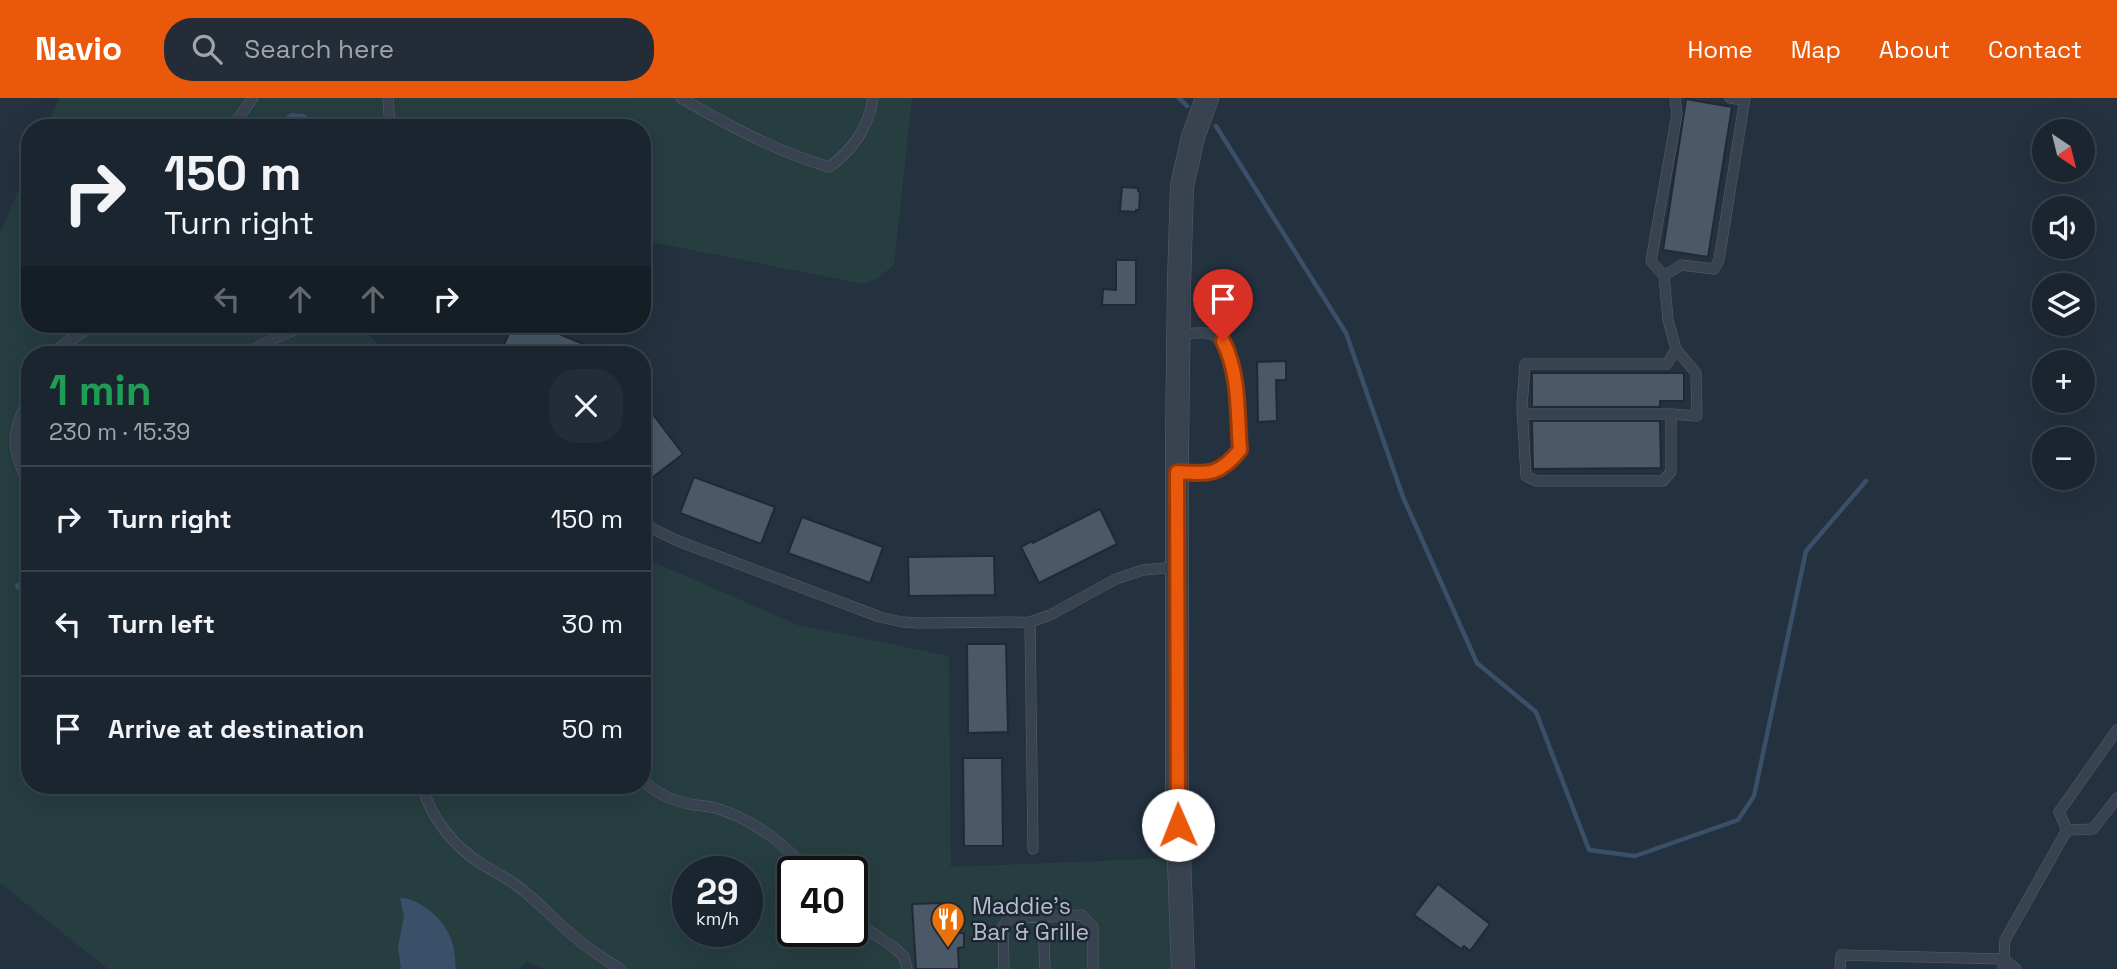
<!DOCTYPE html>
<meta charset="utf-8">
<style>
body{margin:0;font-family:"Space Grotesk",sans-serif;background:#242d37;color:#f1f3f6;height:100vh;display:flex;flex-direction:column;font-size:26px;white-space:nowrap}
*{box-sizing:border-box;margin:0}
p{font-size:23px;color:#a0a5aa}
.icon{flex:none;width:38px;height:38px;fill:none;stroke:currentColor;stroke-width:2;stroke-linecap:round;stroke-linejoin:round}
.map{position:relative;flex:1;overflow:hidden}
.panel{position:absolute;left:21px;top:248px;width:630px;height:448px;display:flex;flex-direction:column;background:#1b252f;border-radius:28px;box-shadow:0 7px 28px #0002,0 0 0 2px #39424b}
.panel>*{flex:none}
.top-card{position:absolute;left:21px;top:21px;width:630px;height:214px;border-radius:28px;box-shadow:0 7px 28px #0002,0 0 0 2px #39424b;background:#1b252f;color:#f1f3f6;overflow:hidden}
.needle{width:46px;rotate:145deg}
.fabs{position:absolute;left:2032px;top:21px;display:grid;gap:14px}
.fabs a{display:grid;place-items:center;width:63px;height:63px;border-radius:50%;background:#1b252f;box-shadow:0 7px 28px #0002,0 0 0 2px #39424b;font-size:35px}
.speed{position:absolute;left:672px;top:758px;display:flex;gap:14px;font-size:35px;font-weight:700;text-align:center}
.speed>*{display:grid;place-content:center;width:91px;height:91px;border-radius:50%;background:#1b252f;box-shadow:0 7px 28px #0002,0 0 0 2px #39424b;line-height:1}
.speed small{font-size:18px;font-weight:400}
.speed .limit{border:4px solid #111;border-radius:10px;background:#fff;color:#111}
.pin{position:absolute;display:grid;place-items:center;width:60px;height:60px;color:#fff;margin:-72px -30px;border-radius:50% 50% 50% 0;rotate:-45deg;box-shadow:0 0 7px #0007}
.pin .icon{rotate:45deg}
.me{position:absolute;width:77px;margin:-38px;rotate:359deg;stroke-linejoin:round;filter:drop-shadow(0 0 5px #0008)}
.turn{display:flex;align-items:center;gap:24px;height:147px;padding:0 28px;font-size:32px}
.turn .icon{width:91px;height:91px;stroke-width:2.5}
.turn b{display:block;font-size:49px;line-height:60px}
.lanes{display:flex;align-items:center;height:66px;padding:0 28px;background:#0003;justify-content:center;gap:35px;direction:ltr}
.lanes .off{opacity:.35}
.round{display:grid;place-items:center;flex:none;width:74px;height:74px;border-radius:28px;background:#242d37}
.headline{display:flex;align-items:center;justify-content:space-between;height:119px;padding:0 28px}
h1{font-size:42px;font-weight:700;line-height:52px;color:#1e9e55}
ul{padding:0;list-style:none}
li{display:flex;align-items:center;gap:21px;height:105px;padding:0 28px;border-top:2px solid #39424b}
li div{flex:1}
li b{display:block;font-size:26px}
li em{font-style:normal}
header{display:flex;align-items:center;gap:42px;box-sizing:border-box;height:98px;padding:0 35px;background:#ea580c;color:#fff}
header strong{font-size:33px}
nav{display:flex;gap:38px;margin-inline-start:auto;font-size:24px}
.search{width:490px;height:63px;background:#242d37;display:flex;align-items:center;gap:18px;box-sizing:border-box;padding:0 24px;border-radius:28px;color:#a0a5aa;font-size:26px}
.map>svg:first-child{display:block}
.green{fill:#263e40;fill-rule:evenodd}
.water{fill:#3a4f68}
.lines{fill:none;stroke-linecap:round;stroke-linejoin:round}
.stream{stroke:#3a4f68;stroke-width:4.5}
.building{fill:#4a5868;stroke:#202936;stroke-width:2}
.service-casing{stroke:#57606d;stroke-width:11}
.tertiary-casing{stroke:#57606d;stroke-width:24}
.service{stroke:#39424f;stroke-width:10}
.tertiary{stroke:#39424f;stroke-width:23}
.route-casing{stroke:#983908;stroke-width:18}
.route{stroke:#ea580c;stroke-width:12}
.labels{text-anchor:middle;dominant-baseline:central;stroke-width:5;stroke-linejoin:round;paint-order:stroke}
.poi-label{font-size:23px;fill:#b5bdca;stroke:#1d2734;text-anchor:start}
</style>
<header>
<strong>Navio</strong>
<div class="search"><svg class="icon" aria-label="search" viewBox="0 0 24 24"><circle cx="10" cy="10" r="6"/><path d="M15 15l6 6"/></svg>Search here</div>
<nav><a>Home</a><a>Map</a><a>About</a><a>Contact</a></nav>
</header>
<div class="map">
<svg width="2117" height="871" viewBox="0 0 2117 871">
<rect width="100%" height="100%" fill="#24313f"/>
<path class="green" d="M59,0H912L894,167L877,181L863,186L642,142V30H46Z
M30,67V226H357L390,257H30V688H642V453L649,462L798,527L949,558L951,769L1171,760L1176,871H545L527,864L519,871H108L0,785V134ZM688,774H747V833H688ZM793,774H852V833H793Z"/>
<path class="water" d="M291,15L305,16L317,30H275L278,24Z
M30,481V502L14,488L17,485Z
M400,800C421,800 447,824 452,844C455,852 455,862 456,871H401L398,849L404,818Z"/>
<g class="lines">
<path class="stream" d="M1179,0L1187,8
M1216,28L1346,235L1403,399L1477,565L1536,614L1589,752L1635,758L1738,722L1754,698L1806,453L1866,383"/>
</g>
<path class="building" d="M1686,1L1732,9L1708,159L1663,152Z
M1122,89L1138,90V93L1140,94L1139,112H1136V114L1120,113Z
M1116,162H1136V207H1102L1103,191L1116,192Z
M513,226H535L610,257H508L501,254Z
M1286,263V282H1276L1277,323L1258,324L1257,264Z
M1532,275H1684V303H1660V309H1532Z
M642,302L683,356L653,379L642,365Z
M1532,323H1660L1661,370L1533,371Z
M694,379L775,409L761,446L680,415Z
M1100,411L1117,446L1039,485L1021,449L1032,443L1033,445Z
M802,419L883,449L870,485L788,455Z
M982,458H994L995,497L909,498L908,459Z
M967,546H1006L1008,634L968,635Z
M963,660H1002L1003,748H964Z
M1438,786L1490,826L1470,853L1464,848L1461,851L1414,817Z
M941,805V810H957L958,835H964V849L958,850L959,871H916L912,806Z"/>
<g class="lines">
<g class="service-casing">
<path id="service" d="M388,0L390,30
M681,0C729,28 776,53 829,69C852,53 869,29 873,0
M1675,0L1677,16L1651,163L1664,178L1668,222L1676,251L1696,275L1697,318L1671,316V374L1663,383H1536L1526,378L1522,308L1525,266H1667L1676,251
M1730,0L1744,2
M231,30L253,0
M1664,178L1681,167L1714,171L1719,162L1745,0
M452,253L460,257
M53,257L64,246L96,226
M244,257L273,241L309,226
M30,297C13,333 9,346 27,382L30,383
M1522,316H1671
M1177,374C1208,377 1219,378 1240,352C1238,324 1242,247 1211,236C1202,233 1188,236 1179,237
M642,422L653,431L678,443L880,519L902,524L919,525L1030,524L1050,517L1116,481L1143,472L1177,469
M1030,524L1033,751
M642,682C657,696 675,704 695,707C702,708 709,708 716,710C753,722 783,743 808,774
M422,688C431,720 454,749 483,767C495,774 509,781 520,790C540,805 556,824 576,840C589,852 605,861 620,871
M2067,732L2059,714L2117,632
M2067,732L2093,731L2117,700
M1043,819L1045,871
M852,821L895,850L904,859L907,871
M1004,871L1003,828L1009,820L1082,817L1093,829V871
M1840,871L1841,857L2004,861L2003,871
M2016,871L2004,861L2005,842L2067,732"/>
</g>
<g class="tertiary-casing">
<path id="tertiary" d="M1183,871L1177,703V350L1179,186L1182,88L1193,39L1207,0"/>
</g>
<use href="#service" class="service"/>
<use href="#tertiary" class="tertiary"/>
</g>
<g class="lines">
<g class="route-casing">
<path id="route" d="M1178,727L1177,374C1208,376 1219,378 1240,352C1237,315 1240,277 1223,243"/>
</g>
<use href="#route" class="route"/>
</g>
<defs>
<g id="restaurant-pin" transform="scale(1.75)"><path d="M0 17L-7.5 6A9.5 9.5 0 1 1 7.5 6Z" fill="#e8710a" stroke="#1d2734"/><path d="M-5-6h1v4h1v-4h1v4h1v-4h1v5L-1.5 .5V6h-2V.5L-5-1ZM5-6V6H3V1.5H1.5Q1.5-4 5-6Z" fill="#fff"/></g>
</defs>
<g fill-rule="evenodd">
<use href="#restaurant-pin" x="948" y="821"/>
</g>
<g class="labels">
<g class="poi-label">
<text x="972" y="808">Maddie's<tspan x="972" dy="26">Bar &amp; Grille</tspan></text>
</g>
</g>
</svg>
<div class="fabs">
<a><svg class="needle" viewBox="-14 -14 28 28"><path d="M0-13l5 13h-10z" fill="#e53935"/><path d="M0 13l5-13h-10z" fill="#a0a5aa"/></svg></a>
<a><svg class="icon" aria-label="sound" viewBox="0 0 24 24"><path d="M4 9h4l5-4v14l-5-4H4zM17 9q2 3 0 6"/></svg></a>
<a><svg class="icon" aria-label="layers" viewBox="0 0 24 24"><path d="M12 4l9 5-9 5-9-5zM3 14l9 5 9-5"/></svg></a>
<a>+</a>
<a>−</a>
</div>
<div class="speed"><div>29<small>km/h</small></div><div class="limit">40</div></div>
<div class="pin" style="left:1223px;top:243px;background:#d93025"><svg class="icon" aria-label="arrive" viewBox="0 0 24 24"><path d="M6 21V4h12l-3 4 3 4H6"/></svg></div>
<svg class="me" style="left:1178px;top:727px" viewBox="-20 -20 40 40"><circle r="19" fill="#fff"/><path d="M0-13L10 11 0 6-10 11z" fill="#ea580c"/></svg>
<div class="top-card">
<div class="turn"><svg class="icon" aria-label="right" viewBox="0 0 24 24"><path d="M7 20v-9h11M14 6l5 5-5 5"/></svg><div><b>150 m</b>Turn right</div></div>
<div class="lanes"><svg class="icon off" aria-label="left" viewBox="0 0 24 24"><path d="M17 20v-9H6M10 6l-5 5 5 5"/></svg><svg class="icon off" aria-label="ahead" viewBox="0 0 24 24"><path d="M12 20V5M6 11l6-6 6 6"/></svg><svg class="icon off" aria-label="ahead" viewBox="0 0 24 24"><path d="M12 20V5M6 11l6-6 6 6"/></svg><svg class="icon" aria-label="right" viewBox="0 0 24 24"><path d="M7 20v-9h11M14 6l5 5-5 5"/></svg></div>
</div>
<section class="panel">
<div class="headline"><div><h1>1 min</h1><p>230 m · 15:39</p></div><a class="round"><svg class="icon" aria-label="close" viewBox="0 0 24 24"><path d="M6 6l12 12M18 6L6 18"/></svg></a></div>
<ul>
<li><svg class="icon" aria-label="right" viewBox="0 0 24 24"><path d="M7 20v-9h11M14 6l5 5-5 5"/></svg><div><b>Turn right</b></div><em>150 m</em></li>
<li><svg class="icon" aria-label="left" viewBox="0 0 24 24"><path d="M17 20v-9H6M10 6l-5 5 5 5"/></svg><div><b>Turn left</b></div><em>30 m</em></li>
<li><svg class="icon" aria-label="arrive" viewBox="0 0 24 24"><path d="M6 21V4h12l-3 4 3 4H6"/></svg><div><b>Arrive at destination</b></div><em>50 m</em></li>
</ul>
</section>
</div>
